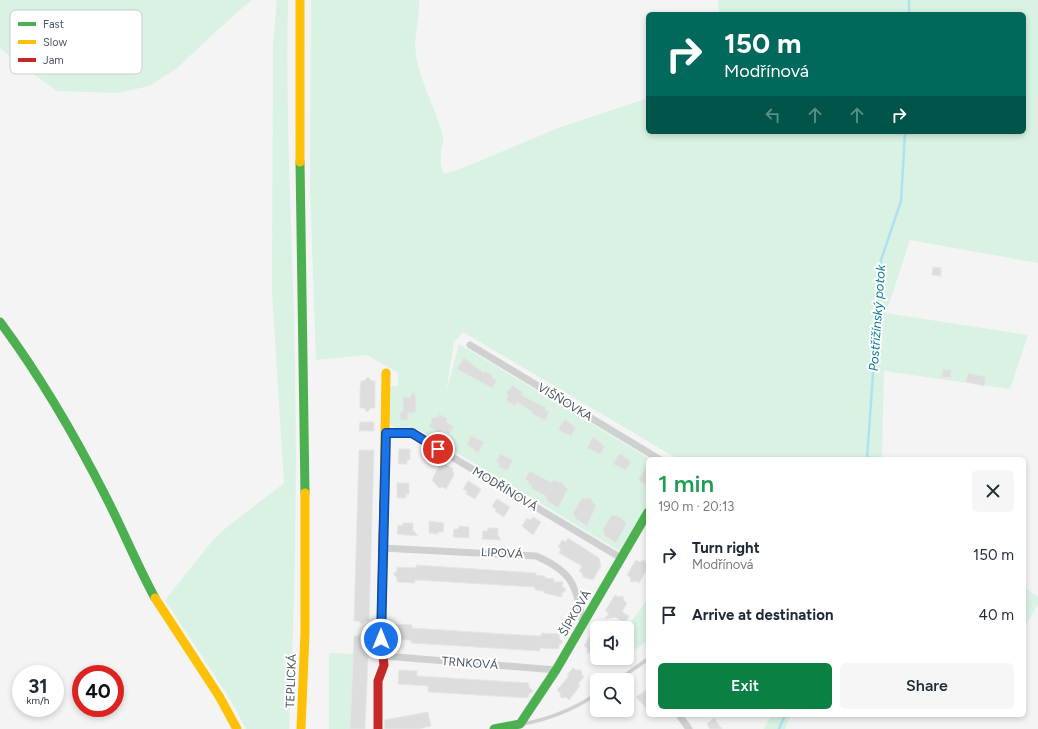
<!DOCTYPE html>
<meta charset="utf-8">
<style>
body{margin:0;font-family:Figtree,sans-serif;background:#f6f6f7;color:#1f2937;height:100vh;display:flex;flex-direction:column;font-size:15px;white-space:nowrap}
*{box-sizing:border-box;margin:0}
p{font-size:13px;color:#747a83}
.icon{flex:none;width:22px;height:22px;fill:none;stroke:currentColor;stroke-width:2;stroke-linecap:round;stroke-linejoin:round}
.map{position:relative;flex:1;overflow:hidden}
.drawer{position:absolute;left:646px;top:457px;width:380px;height:260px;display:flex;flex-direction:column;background:#fff;border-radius:6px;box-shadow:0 2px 6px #0003}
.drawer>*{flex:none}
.banner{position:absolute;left:646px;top:12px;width:380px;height:122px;border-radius:6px;box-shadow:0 2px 6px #0003;background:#00695c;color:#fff;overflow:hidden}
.tools{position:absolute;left:590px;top:621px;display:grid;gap:8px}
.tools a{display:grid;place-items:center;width:44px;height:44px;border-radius:6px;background:#fff;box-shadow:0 2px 6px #0003;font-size:20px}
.speed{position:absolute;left:12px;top:665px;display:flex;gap:8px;font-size:20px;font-weight:700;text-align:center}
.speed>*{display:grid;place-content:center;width:52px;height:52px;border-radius:50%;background:#fff;box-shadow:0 2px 6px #0003;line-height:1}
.speed small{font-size:10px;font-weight:400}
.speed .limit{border:6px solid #d22;background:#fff;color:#111}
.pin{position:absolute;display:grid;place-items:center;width:34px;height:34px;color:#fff;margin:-17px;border:2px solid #fff;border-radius:50%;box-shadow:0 1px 4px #0007}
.me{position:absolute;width:44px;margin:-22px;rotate:0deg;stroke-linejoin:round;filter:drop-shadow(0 0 3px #0008)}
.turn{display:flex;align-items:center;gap:14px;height:84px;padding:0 12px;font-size:18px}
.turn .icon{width:52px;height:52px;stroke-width:2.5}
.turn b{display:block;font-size:28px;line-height:34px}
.lanes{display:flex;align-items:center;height:38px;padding:0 12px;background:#0003;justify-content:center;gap:20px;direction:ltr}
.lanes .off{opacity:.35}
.round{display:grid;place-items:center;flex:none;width:42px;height:42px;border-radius:6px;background:#f6f6f7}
.headline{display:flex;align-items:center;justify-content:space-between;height:68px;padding:0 12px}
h1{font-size:24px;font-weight:600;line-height:30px;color:#1e9e55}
.action{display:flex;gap:8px;margin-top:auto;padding:8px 12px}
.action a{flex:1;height:46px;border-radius:6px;background:#0b8043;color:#fff;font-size:16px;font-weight:600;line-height:46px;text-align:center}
.action a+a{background:#f6f6f7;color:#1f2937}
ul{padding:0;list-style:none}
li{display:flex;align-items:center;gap:12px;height:60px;padding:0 12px}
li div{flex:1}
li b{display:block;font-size:15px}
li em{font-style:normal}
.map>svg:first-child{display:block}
.green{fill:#d9f2e3}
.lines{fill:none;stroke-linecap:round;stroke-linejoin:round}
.stream{stroke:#aee2f0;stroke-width:2.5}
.building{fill:#ddddde;stroke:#e5e6e7}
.lane{stroke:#ced0d2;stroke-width:3.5}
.street{stroke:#ced0d2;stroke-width:7}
.fast{stroke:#4caf50;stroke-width:9}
.slow{stroke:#ffc107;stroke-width:9}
.jam{stroke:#c62828;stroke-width:9}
.route-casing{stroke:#114b97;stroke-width:10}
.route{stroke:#1a73e8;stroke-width:7}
.labels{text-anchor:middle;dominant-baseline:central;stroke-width:4;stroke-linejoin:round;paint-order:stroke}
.street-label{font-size:12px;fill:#4a5661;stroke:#fff}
.water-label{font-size:13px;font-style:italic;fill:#0c7c9b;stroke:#fff}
.key{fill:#fff;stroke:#c9ccd0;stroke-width:1}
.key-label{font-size:11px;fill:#4a5661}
</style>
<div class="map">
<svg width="1038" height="729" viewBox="0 0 1038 729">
<rect width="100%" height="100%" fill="#f4f4f4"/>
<path class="green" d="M0,0H252L236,13L176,69L149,86L118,93L57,91L15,61L0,48Z
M277,0H288C285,122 293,244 295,366C297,487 295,608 289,729H246L230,699L165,600L213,540L227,527L284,483L272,291L273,45Z
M311,0H419C420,19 413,37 416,55C420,84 437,110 443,137C444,142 442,145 441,149C440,158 441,166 443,174L458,170L558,128L648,98V132H1024V14H719L718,0H1038V263L910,240L886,313L1028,335L1010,389L884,371L882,459H678L463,332L454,342L446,393L459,344L650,459H648V507L621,552L419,430C408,429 394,433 389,421L390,386H398V373L367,355L316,360L310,188Z
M1024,587L1038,597V604L1024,628Z
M648,599V641L631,652C617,634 638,613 648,599Z
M329,653L354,654L353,663L352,664L350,729H329Z
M771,715H791L785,729H764Z"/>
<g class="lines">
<path class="stream" d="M909,0V14
M867,459L881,260L901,201L905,132
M779,729L785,715"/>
</g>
<path class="building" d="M933,267L941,268V276L932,275Z
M464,358L484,373L485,371L493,376L492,378L497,380L492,388L457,369Z
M943,369L951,370V378L942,377Z
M968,373L986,377L984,386L966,382Z
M368,377L372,381H375V408H371L367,412L364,408H360V390L361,381H364Z
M512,385L523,392L521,395L546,408L545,410L549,412L545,420L532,414L533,412L517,402L515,406L506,400L508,397L506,391L509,390Z
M413,392L416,396V413H408V420H400V412L403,411V397L409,398Z
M439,414L448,419L446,422L454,427L449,434L442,430L440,433L429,426L432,421L431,418L438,417Z
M565,419L576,428L571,436L558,430Z
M360,422H374V431H359Z
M471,436L484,442L478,453L467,444Z
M593,437L605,446L600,454L587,448Z
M399,449H410V460H407V464H398Z
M359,450H374L369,621H365L362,624L358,621H354Z
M620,453L631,462L626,470L613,464Z
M500,454L513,460L507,471L498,466L500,464L496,462Z
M441,461L452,468L454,475L446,489L443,487L439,488L432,480Z
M648,465V486L638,480Z
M530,471L552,483L553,480L563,483L565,487L568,489L558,508L547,501L546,496L531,488L532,486L528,484L529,482L525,479Z
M468,481L481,489L475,499L466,494L467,491L463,489Z
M397,483H409V494H406V498H397Z
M582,498L585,499L590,498L596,506L587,526L576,519L573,513Z
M497,499L510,507L504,517L495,511L496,509L492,506Z
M612,515L622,518L626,524L616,543L605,536L603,529Z
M533,517L541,522L533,535L522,526L527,518L531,520Z
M429,521L444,523L443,532H438V534L429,533Z
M403,523H413V530L418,536L397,534L398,525L402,526Z
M459,526L469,527V538L453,537L454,529H458Z
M488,528H498V535L501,540L482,539L483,531H487Z
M568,538L599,558L601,566L593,580L583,577L582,573L579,571L582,566L559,553L561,549L558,547L562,540L566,542Z
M636,560L639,562L644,560L648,567L639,583L636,581L631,582L630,577L627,575Z
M416,565L536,573V575L545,576V578L554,579V582H563L562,586L566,590L562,593V597L544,593V591L535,590V587L415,580V583L397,582V578L393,574L397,571V567L416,568Z
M615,595L618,597L623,596L624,601L627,603L622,612L629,616L625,623L615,617L605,619L609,613L605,611Z
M394,624L412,625V628L504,634L541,636V633L560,634L559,638L563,642L559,645V649L540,648V651L411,643V640L393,639V635L390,632L394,628Z
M597,624V651L588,653L587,648L584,646Z
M362,633L365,636H369L365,729H350L354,636H358Z
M573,668L576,670H581L582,675L584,677L578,684L580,686L569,700L566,697L561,698L560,693L557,690L569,676L567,675Z
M399,670L417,671V676L529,683V687L533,691L529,694L528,698L428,692V686L398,684Z
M648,689V710L636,697Z
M428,712L431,726L418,729H385L384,720Z
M714,718L722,729H710L707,724Z"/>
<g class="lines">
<path class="lane" d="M618,680L648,659
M523,724C550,719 574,709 597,694"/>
<path class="street" d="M470,345L659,459
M386,433H412L621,558
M382,548L536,556C573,572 575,584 583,622
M384,656L556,670
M679,715L689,729"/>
<path class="fast" d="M300,162L305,493
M0,322C41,377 75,436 106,497C123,530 137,565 155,598
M494,729L520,724L556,670L648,512"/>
<path class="slow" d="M300,0V162
M384,502L386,373
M155,598L219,696L237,729
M301,729L305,633V493"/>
<path class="jam" d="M378,729V681L384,665L381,639L384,502"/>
</g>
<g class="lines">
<g class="route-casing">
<path id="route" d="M381,639L386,433H412L438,449"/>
</g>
<use href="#route" class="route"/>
</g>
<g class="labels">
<g class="street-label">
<text transform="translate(565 402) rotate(31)">VIŠŇOVKA</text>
<text transform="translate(505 489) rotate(31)">MODŘÍNOVÁ</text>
<text transform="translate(502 553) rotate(3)">LIPOVÁ</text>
<text transform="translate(575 613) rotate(-60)">ŠÍPKOVÁ</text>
<text transform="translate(470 663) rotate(4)">TRNKOVÁ</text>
<text transform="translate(291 681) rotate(-88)">TEPLICKÁ</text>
</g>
<g class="water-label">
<text transform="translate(877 318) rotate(-86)">Postřižínský potok</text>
</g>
</g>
<rect x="10" y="10" width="132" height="64" rx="6" class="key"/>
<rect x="18" y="22" width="18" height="4" fill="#4caf50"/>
<rect x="18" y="40" width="18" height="4" fill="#ffc107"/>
<rect x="18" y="58" width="18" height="4" fill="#c62828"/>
<g class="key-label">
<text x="43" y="28">Fast</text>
<text x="43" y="46">Slow</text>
<text x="43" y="64">Jam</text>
</g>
</svg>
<div class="tools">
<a><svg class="icon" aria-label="sound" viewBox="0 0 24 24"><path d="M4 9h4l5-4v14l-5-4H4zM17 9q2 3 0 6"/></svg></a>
<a><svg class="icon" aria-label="search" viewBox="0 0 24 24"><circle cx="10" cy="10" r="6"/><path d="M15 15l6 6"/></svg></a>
</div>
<div class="speed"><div>31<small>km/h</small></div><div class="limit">40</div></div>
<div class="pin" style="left:438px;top:449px;background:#d93025"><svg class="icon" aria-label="arrive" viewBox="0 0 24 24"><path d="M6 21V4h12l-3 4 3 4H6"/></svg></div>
<svg class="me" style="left:381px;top:639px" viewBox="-20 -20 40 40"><circle r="17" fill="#1a73e8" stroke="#fff" stroke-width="3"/><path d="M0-11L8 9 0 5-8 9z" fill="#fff"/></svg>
<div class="banner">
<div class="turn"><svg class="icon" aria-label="right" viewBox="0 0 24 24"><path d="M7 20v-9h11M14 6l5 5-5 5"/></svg><div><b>150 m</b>Modřínová</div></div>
<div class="lanes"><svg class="icon off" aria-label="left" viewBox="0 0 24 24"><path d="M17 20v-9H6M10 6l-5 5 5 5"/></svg><svg class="icon off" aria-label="ahead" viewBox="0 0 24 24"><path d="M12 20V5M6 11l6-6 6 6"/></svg><svg class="icon off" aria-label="ahead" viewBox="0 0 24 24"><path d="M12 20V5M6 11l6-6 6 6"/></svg><svg class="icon" aria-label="right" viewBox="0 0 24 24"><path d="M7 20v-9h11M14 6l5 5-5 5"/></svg></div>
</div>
<section class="drawer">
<div class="headline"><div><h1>1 min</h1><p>190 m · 20:13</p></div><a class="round"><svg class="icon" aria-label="close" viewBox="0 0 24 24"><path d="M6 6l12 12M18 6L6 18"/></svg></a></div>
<ul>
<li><svg class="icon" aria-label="right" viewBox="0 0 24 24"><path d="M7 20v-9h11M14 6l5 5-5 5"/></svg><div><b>Turn right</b><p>Modřínová</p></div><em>150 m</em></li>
<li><svg class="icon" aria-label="arrive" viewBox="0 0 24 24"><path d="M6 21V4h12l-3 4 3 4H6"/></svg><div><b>Arrive at destination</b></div><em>40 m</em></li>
</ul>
<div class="action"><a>Exit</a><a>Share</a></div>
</section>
</div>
